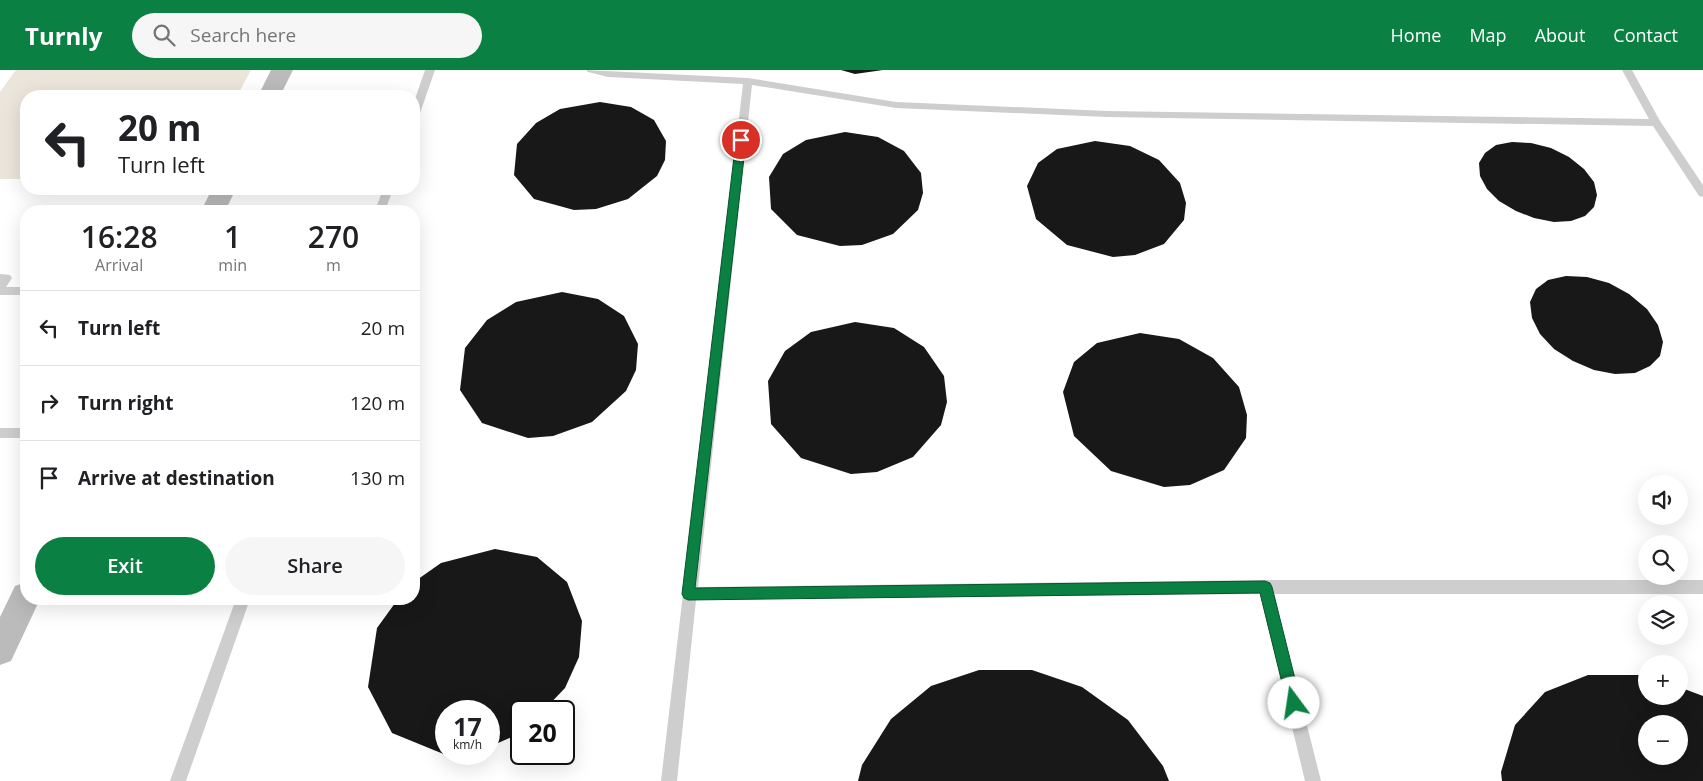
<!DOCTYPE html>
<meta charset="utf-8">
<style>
body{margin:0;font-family:"Open Sans",sans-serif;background:#f6f6f6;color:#202124;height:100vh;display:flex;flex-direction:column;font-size:19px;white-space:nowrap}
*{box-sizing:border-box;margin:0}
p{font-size:16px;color:#757577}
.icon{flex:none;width:28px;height:28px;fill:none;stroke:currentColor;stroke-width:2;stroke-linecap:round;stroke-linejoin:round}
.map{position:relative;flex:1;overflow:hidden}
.drawer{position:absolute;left:20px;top:135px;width:400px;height:400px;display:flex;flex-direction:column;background:#fff;border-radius:20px;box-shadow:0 5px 20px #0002}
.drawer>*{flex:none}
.top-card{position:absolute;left:20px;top:20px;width:400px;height:105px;border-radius:20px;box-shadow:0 5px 20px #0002;background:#fff;color:#202124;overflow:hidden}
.controls{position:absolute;left:1638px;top:405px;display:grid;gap:10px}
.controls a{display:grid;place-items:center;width:50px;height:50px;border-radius:50%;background:#fff;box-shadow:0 5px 20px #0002;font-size:25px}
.speed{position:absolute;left:435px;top:630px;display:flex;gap:10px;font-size:25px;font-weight:700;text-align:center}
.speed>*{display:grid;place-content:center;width:65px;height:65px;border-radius:50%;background:#fff;box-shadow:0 5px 20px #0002;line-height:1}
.speed small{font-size:12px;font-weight:400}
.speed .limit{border:2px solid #111;border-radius:8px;background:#fff;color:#111}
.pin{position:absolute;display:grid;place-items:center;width:42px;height:42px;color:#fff;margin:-21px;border:2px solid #fff;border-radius:50%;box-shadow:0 1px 5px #0007}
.me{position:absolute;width:55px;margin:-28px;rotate:346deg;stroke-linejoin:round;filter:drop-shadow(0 0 4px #0008)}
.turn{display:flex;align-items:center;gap:18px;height:105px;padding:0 15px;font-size:22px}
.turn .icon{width:65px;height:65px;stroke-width:2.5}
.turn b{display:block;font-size:35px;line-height:42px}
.eta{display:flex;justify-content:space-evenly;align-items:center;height:85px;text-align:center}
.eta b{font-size:30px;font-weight:600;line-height:35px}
.button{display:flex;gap:10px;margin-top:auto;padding:10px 15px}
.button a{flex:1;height:58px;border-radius:30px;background:#0b8043;color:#fff;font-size:20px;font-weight:600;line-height:58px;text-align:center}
.button a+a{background:#f6f6f6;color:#202124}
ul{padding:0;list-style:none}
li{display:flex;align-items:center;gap:15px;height:75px;padding:0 15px;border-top:1px solid #e0e0e0}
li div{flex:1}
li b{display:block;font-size:19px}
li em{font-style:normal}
header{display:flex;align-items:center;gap:30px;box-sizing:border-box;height:70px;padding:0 25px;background:#0b8043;color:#fff}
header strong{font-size:24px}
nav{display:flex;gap:28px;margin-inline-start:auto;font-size:18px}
.search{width:350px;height:45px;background:#f6f6f6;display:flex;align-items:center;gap:12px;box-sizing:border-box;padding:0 18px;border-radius:28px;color:#757577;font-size:19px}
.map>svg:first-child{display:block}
.green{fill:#ebe5db}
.building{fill:#181818;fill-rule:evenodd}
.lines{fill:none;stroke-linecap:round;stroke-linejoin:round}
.lane{fill:#cecece;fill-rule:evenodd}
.secondary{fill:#bbb;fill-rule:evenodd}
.route{fill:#0b8043;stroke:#07532c}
</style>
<header>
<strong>Turnly</strong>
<div class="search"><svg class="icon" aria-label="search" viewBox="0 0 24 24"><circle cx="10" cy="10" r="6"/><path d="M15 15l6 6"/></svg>Search here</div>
<nav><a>Home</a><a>Map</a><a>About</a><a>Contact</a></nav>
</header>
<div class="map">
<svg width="1703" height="711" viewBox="0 0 1703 711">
<rect width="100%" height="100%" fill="#fff"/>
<path class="green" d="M16,0H251L237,26H26V109H0V22Z"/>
<path class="building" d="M841,0H883L855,4Z
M600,32L631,37L654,50L666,71L665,90L657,106L628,129L596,139L574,140L534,129L514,105L517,74L536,53L560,39Z
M845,62L878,67L904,81L921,103L923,123L918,140L893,164L862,175L840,176L797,165L771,139L769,107L783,84L806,70Z
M1095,71L1130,76L1159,90L1180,113L1186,133L1184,150L1164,174L1135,185L1113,187L1067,175L1036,149L1027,116L1038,93L1057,79Z
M1512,72L1531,73L1551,78L1569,87L1584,99L1594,112L1597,125L1594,137L1585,146L1571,151L1554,152L1534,148L1516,141L1499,131L1487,119L1480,106L1479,93L1485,83L1496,75Z
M1566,206L1587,207L1609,213L1629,224L1647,239L1658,255L1663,272L1660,286L1650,296L1635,303L1615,304L1594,300L1573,291L1554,279L1540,264L1532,248L1530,232L1536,219L1548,210Z
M562,222L598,229L624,246L638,274L636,300L626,321L592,352L553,366L528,368L482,353L460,320L465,278L487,250L516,232Z
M855,252L894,258L924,277L944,306L947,332L941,355L913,387L877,402L851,404L801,388L771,354L768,311L785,281L811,262Z
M1140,263L1179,269L1213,288L1239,317L1247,345L1246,368L1224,400L1190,415L1164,417L1111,401L1074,366L1063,322L1074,292L1097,273Z
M495,479L537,487L567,512L582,551L579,587L565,618L543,641H521V663L489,677V641H446V685L392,663L368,617L377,558L398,529H414V512L441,493Z
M979,600H1032L1082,617L1128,650L1163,696L1169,711H858L862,695L891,649L931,616Z
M1588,605H1640L1646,607V626H1679V617L1703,626V711H1502L1501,702L1515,655L1545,622ZM1646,654H1679V686H1646Z"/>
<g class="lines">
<path class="lane" d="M425,0H435L419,46L414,49V32Z
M586,0L748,8L896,32L1107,41L1649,49L1622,0H1632L1660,51L1703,115V127L1699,126L1653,56L1107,47L896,38L752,15L698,517L1265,510H1703V524H1274L1321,711H1305L1260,524L696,530L677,711H661L743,14L608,7L588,2Z
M383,119H393L385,141H375Z
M0,204L10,205L12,208L6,217H26V225H0Z
M0,358H26V368H0Z
M236,529H250L186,711H170Z"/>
<path class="secondary" d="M271,0H293L280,26H258Z
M212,119H236L225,141H201Z
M26,512V529H40L11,591L0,595V547L15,516Z"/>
</g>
<path class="route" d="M741,67L746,70L695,518L1265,511L1270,513L1272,517L1301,633L1299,638L1294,640L1289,638L1287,633L1260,523L688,530L684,528L682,524L736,70Z"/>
</svg>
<div class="controls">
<a><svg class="icon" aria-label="sound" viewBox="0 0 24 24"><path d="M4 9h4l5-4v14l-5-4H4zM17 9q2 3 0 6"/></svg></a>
<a><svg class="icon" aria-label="search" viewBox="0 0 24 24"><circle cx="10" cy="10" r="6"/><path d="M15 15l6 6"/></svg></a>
<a><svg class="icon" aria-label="layers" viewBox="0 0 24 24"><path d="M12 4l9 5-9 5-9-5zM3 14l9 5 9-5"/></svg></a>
<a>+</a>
<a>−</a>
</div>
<div class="speed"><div>17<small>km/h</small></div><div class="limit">20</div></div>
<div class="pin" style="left:741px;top:70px;background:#d93025"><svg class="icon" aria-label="arrive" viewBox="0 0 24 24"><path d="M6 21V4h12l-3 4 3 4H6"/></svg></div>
<svg class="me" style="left:1294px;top:633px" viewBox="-20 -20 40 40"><circle r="19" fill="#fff"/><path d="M0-13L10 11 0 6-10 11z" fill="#0b8043"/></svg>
<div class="top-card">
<div class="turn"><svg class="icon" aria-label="left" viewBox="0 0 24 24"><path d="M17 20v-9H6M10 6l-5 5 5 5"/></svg><div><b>20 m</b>Turn left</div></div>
</div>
<section class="drawer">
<div class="eta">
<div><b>16:28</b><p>Arrival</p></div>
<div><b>1</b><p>min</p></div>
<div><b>270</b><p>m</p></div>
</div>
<ul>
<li><svg class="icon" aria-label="left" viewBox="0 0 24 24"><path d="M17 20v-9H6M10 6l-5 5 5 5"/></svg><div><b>Turn left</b></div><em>20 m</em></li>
<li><svg class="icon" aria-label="right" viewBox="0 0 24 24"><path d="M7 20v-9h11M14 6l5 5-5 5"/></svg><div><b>Turn right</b></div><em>120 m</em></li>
<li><svg class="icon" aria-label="arrive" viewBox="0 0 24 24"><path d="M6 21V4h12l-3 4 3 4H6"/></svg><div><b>Arrive at destination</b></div><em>130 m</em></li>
</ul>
<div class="button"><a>Exit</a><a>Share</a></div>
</section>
</div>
